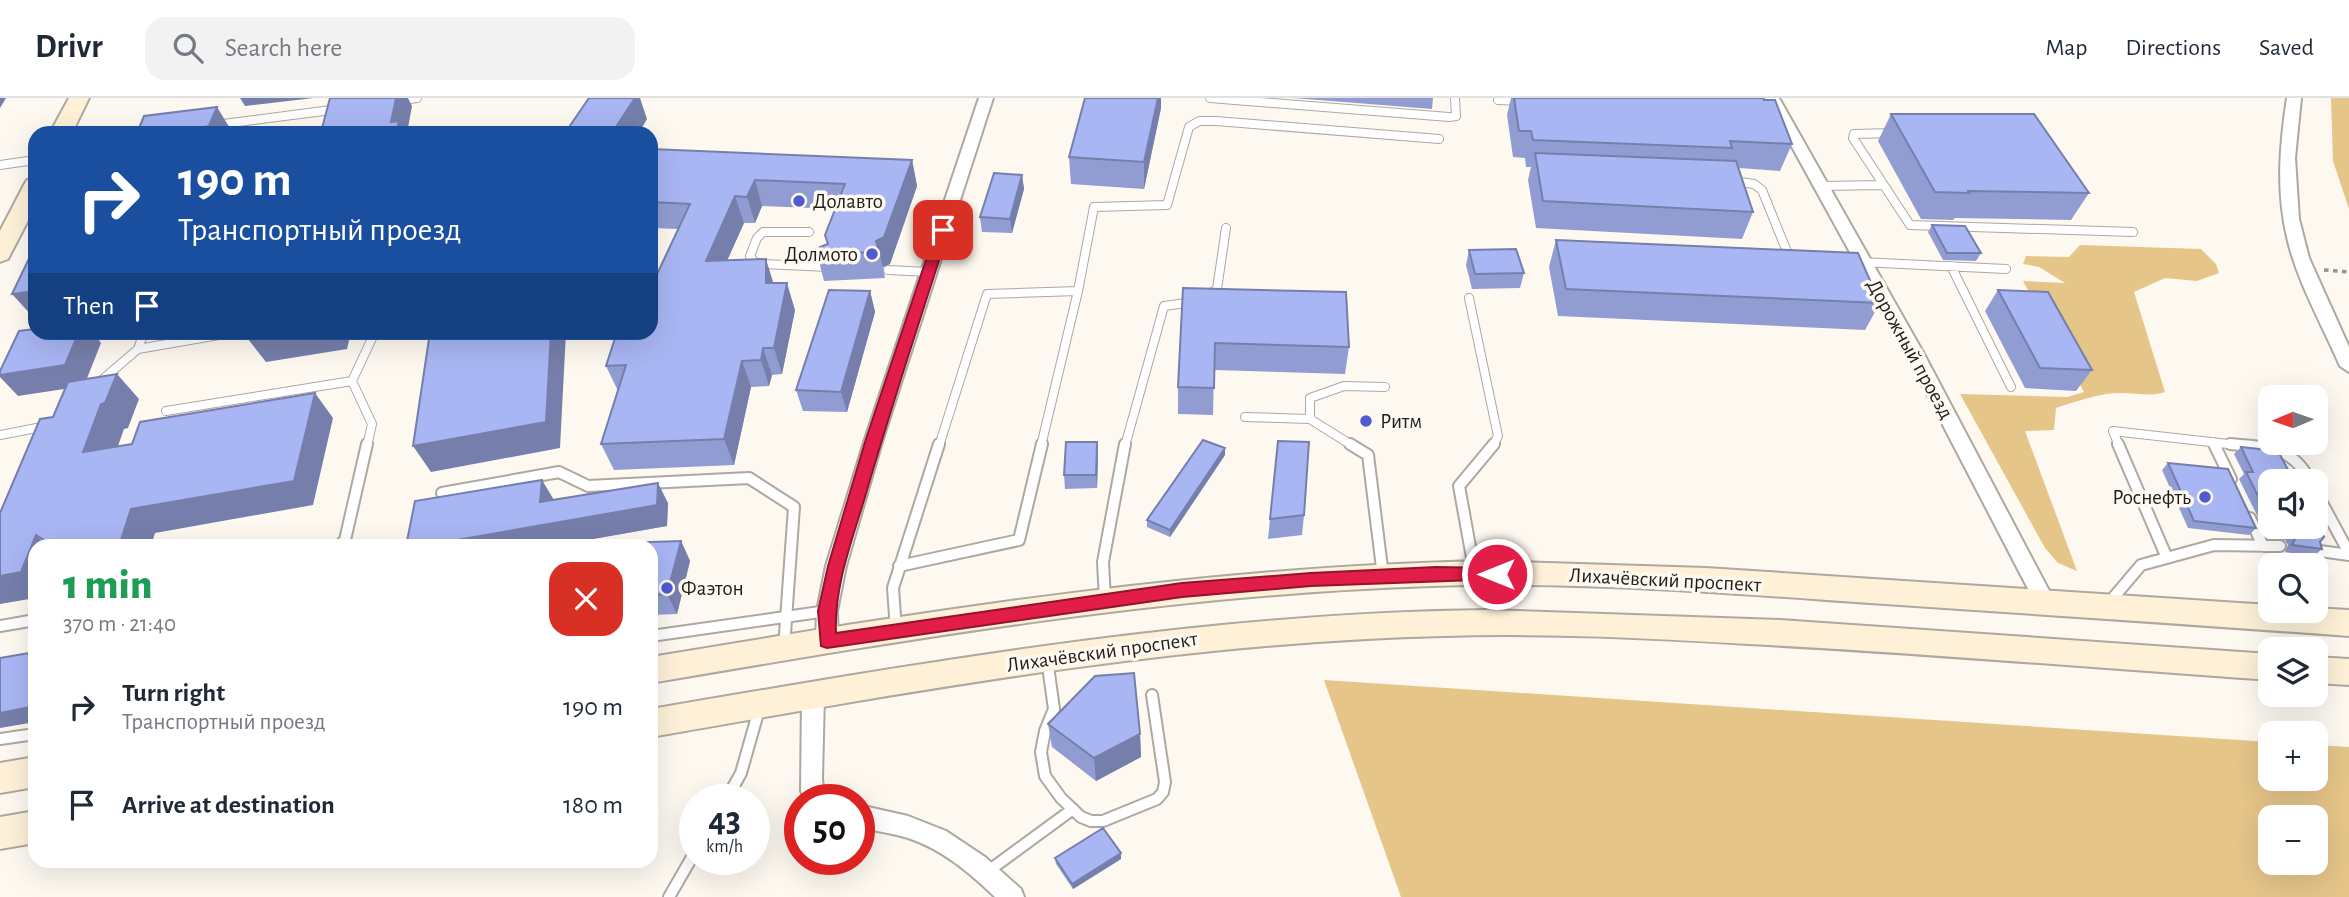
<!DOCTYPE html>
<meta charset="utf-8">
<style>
body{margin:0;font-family:"Alegreya Sans",sans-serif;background:#f2f2f3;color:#1f2937;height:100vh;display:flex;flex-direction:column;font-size:26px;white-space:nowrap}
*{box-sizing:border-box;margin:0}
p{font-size:23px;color:#747a83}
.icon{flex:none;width:38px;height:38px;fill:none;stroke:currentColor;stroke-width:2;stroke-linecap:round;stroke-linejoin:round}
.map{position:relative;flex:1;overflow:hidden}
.details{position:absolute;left:28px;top:441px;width:630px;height:329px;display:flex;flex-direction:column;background:#fff;border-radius:21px;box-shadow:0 7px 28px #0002}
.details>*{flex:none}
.guide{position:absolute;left:28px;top:28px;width:630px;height:214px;border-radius:21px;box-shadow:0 7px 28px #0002;background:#1a4fa0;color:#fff;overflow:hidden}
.needle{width:46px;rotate:268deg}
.controls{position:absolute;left:2258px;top:287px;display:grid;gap:14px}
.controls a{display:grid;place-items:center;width:70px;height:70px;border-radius:14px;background:#fff;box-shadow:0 7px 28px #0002;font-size:35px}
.speed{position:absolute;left:679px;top:686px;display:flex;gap:14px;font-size:35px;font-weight:700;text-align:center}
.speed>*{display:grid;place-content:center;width:91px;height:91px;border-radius:50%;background:#fff;box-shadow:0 7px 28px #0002;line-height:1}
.speed small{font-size:18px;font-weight:400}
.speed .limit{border:10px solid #d22;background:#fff;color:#111}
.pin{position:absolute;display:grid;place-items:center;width:60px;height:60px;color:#fff;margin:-30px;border-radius:14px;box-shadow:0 4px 10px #0006}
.me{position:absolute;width:77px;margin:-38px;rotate:270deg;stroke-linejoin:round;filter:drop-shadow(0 0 5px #0008)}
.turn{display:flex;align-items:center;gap:24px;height:147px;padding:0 35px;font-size:32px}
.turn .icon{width:91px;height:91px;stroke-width:2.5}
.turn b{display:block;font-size:49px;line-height:60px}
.then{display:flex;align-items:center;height:66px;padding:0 35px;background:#0003;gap:14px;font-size:26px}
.round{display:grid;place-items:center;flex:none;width:74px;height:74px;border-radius:21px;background:#f2f2f3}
.overview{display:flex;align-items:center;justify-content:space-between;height:119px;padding:0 35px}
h1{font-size:42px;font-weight:800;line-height:52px;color:#1e9e55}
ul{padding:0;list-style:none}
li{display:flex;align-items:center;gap:21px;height:98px;padding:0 35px}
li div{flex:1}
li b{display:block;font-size:26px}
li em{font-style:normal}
header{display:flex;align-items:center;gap:42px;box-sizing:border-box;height:98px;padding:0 35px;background:#fff;border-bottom:2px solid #e0e1e3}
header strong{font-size:33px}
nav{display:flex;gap:38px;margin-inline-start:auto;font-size:24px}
.search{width:490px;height:63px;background:#f2f2f3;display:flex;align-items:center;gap:18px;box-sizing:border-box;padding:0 24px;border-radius:21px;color:#747a83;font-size:26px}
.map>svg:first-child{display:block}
.green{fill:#e6c589;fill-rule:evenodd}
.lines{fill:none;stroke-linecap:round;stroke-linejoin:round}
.lane-far1-casing{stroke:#ada8a0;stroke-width:10}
.lane-casing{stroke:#ada8a0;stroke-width:14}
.street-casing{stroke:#ada8a0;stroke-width:4}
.secondary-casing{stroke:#ada8a0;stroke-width:4}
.path{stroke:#96928c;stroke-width:3.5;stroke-dasharray:4.5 4.5;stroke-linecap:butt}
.lane-far1{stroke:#fff;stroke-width:8}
.lane{stroke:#fff;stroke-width:10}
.street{fill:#fff;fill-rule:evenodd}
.secondary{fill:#fef1d8;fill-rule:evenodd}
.wall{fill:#919dd2}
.shaded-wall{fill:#767fab}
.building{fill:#a9b6f4;stroke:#767fab;stroke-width:2}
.route{fill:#e11d48;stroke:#92132f;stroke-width:2}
.poi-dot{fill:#515ad1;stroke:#fef9f0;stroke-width:2.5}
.labels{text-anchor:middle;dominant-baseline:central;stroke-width:7;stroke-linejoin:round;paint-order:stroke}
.poi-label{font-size:21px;fill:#201e1b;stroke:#fef9f0;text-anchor:start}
.street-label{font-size:21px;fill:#201e1b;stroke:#fef9f0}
</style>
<header>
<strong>Drivr</strong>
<div class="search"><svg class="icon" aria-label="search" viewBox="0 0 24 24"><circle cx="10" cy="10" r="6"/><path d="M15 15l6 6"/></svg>Search here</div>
<nav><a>Map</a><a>Directions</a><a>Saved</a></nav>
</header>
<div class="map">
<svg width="2349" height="799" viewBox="0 0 2349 799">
<rect width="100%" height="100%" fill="#fef9f0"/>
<path class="green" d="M2331,0H2349V111L2333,63Z
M2080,147L2201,151L2216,166L2219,175L2197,183L2165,180L2134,194L2165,294C2149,299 2138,295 2121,295C2099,295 2078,303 2056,310L2054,332L2025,333L2077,473L2058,465L2045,450L1960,296L2067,299L2084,294L2023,183L2065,185L2039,169L2023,166L2026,158L2069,159Z
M1324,582L2270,644V681H2315V647L2349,649V799H1401ZM2270,719H2315V765H2270Z"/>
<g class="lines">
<g class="lane-far1-casing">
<path id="lane-far1" d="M1210,0L1449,19L1456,18L1455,0
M1498,2L1520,3
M396,3L417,0
M215,27L339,11
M1893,35L1854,36L1853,40L1910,127L2133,134
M0,67L35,62
M1732,83L1754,86L1762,92L1790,161
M1820,88L1883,87
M809,134H763L757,140L750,158L754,164L764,166L829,169
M1860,164L2006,171
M1951,168L2011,289
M888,172L929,174
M1207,198L1217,191L1226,130
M1469,200L1498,338L1493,348
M138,251L144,234
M96,287L138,251L236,234
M166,313L352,283
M1245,319L1310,321L1353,348
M1310,321V300L1344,288L1385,289
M0,337L47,328
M2213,344L2215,348
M367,348L372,326L352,283L375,234
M939,348L987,196L1078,193
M1041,348L1078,193L1094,109L1167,107L1189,29L1199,23H1216L1439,41
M1125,348L1164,208L1194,204
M2119,348L2113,333L2246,348"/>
</g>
<g class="lane-casing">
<path id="lane" d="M1350,346L1368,357L1383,478
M2118,346L2167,460
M2214,346L2231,381
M2230,346C2266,350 2292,347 2310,383
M2315,392L2349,455
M442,395L559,374L588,388L749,380L794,409L784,550
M2250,420L2263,448
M339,448L345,442L367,346
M2320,453L2349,457
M899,468L1019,442L1042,346
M1475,476L1459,388L1494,346
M1105,502L1103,464L1125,346
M2108,506L2141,467L2214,447L2280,448
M0,528L35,522
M896,532L893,490L939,346
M651,538L827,513
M1047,561L1054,611L1045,633L1041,654L1045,678L1061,700L1081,719L1091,723H1103L1157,701L1163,694L1165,684L1152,597
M0,641L35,636
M726,702L741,675L760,608
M987,774L1073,711
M669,799L695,754"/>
</g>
<g class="street-casing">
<path id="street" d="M979,0H993L882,344L846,468L837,513L838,543L834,549L827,552L820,549L816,543L817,513L826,468L864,344Z
M1765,0H1779L1924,256L2055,504L2052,510L2045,512L2038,510L1906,256Z
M2287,0H2301L2295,60L2299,121L2309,160L2349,249V274L2340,268C2322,226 2297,184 2287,139C2276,93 2280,46 2287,0Z
M813,588L821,590L824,597L822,681L823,689L830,702H805L801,693L802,597L805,590Z
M859,707L908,718L946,733L985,759L1021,791L1024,799H995C970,775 942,751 908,740C892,735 875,733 859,729Z"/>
</g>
<g class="secondary-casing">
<path id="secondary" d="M69,0H89L72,35H50Z
M35,80V109L8,161L0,164V133L24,87L27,82Z
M1487,463L1706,470L2270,507V513H2315V510L2349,512V538C2189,526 2030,516 1870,505C1725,495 1579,483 1433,488C1170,496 910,541 651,585V559C928,513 1206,468 1487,463Z
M1487,512L1780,522L2270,556V582C2096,570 1922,555 1748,546C1647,540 1546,535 1445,538C1178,544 914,593 651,639V611C928,564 1205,515 1487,512Z
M2315,559L2349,561V587L2315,585Z
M35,659V689L0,695V665Z
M35,713V745L0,751V719Z"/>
</g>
<path class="path" d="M2324,172L2349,174"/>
<use href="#lane-far1" class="lane-far1"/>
<use href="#lane" class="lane"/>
<use href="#street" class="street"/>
<use href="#secondary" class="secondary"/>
</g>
<path class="wall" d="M1085,0H1161V10L1144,91L1071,86L1069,59Z
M1293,0H1433L1432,11Z
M1511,0H1763L1792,46L1780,73L1739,70L1753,114L1742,141L1536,130L1528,82L1531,69H1526L1525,60L1513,59L1507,17Z
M1891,16L2089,95L2071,122L1955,120L1953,122L1921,121L1878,43Z
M651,51L912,62L917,88L890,166L883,169L885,180L824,183L817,156L827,146L825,137L835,111L762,108L755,125H744L727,162L773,185L795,212L782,276L772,277L769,288L751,289L734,367L614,372L601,346L618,293L606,268L651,234L678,131L651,130Z
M1022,77L1024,91L1012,135L982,134L980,119Z
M1932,127L1981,155L1976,163L1943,162L1928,134Z
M1556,142L1880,205L1865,232L1558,218L1549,169Z
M1469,152L1524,175L1520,190L1472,191L1466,167Z
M1183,190L1349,249L1345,276L1214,272L1213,317L1178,316V289Z
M1998,192L2092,272L2076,293L2025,290L1985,213Z
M870,193L875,214L847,314L803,313L796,292Z
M1278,343L1304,417L1302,437L1268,441Z
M1097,344L1098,358L1097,390L1065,391L1064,377Z
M2241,349L2270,383V429H2315L2322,451L2314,458L2285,454L2288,447L2285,442L2268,439L2239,381L2244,376L2234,356Z
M1225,357L1170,439L1147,429V422Z
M2168,365L2256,430L2249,437L2188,430L2162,372Z
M554,402L668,405L667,428L560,447L681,443L690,463L677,516L651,517V448H557Z
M1048,626L1140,636L1141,659L1096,683L1052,649Z
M1121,755V761L1073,791L1056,766L1055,760Z"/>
<path class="shaded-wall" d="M0,0H6L0,10Z
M240,0H314L245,8Z
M396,0H408L412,8L407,35H396L391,24Z
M635,0H640L647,21L639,35H612Z
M1158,0H1161V10L1144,91V64Z
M217,9L231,32L230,35H202L204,29Z
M912,62L917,88L890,166L883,169L876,143Z
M1022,77L1024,91L1012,135L1010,121Z
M755,82L762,108L755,125L747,99Z
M735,98L744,125L715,190L706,163Z
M766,161L774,187L766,185Z
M787,185L795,212L782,276L774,250Z
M35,193V219H33L12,196Z
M870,193L875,214L847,314L841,294Z
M79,234H93L101,245L84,288L18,298L0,279V277Z
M288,234H351L347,251L266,264L248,241Z
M551,234H566L560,350L431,374L413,348Z
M763,250L772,277L769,288L761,262Z
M742,263L751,289L734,367L724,341Z
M117,276L139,301L128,330L124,331L107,379L83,354L101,306Z
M315,295L333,320L313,407L155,435L151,448H115L131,411Z
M1097,344L1098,358L1097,390L1096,377Z
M1225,350V357L1170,439V432Z
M542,382L554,402L540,404Z
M658,385L668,405L667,428L551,448H423Z
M36,437L48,448H35V500L0,506V478Z
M681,443L690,463L677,516L667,496Z
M35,608V624L0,630V615Z
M1140,636L1141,659L1096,683L1094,660Z
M1121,755V761L1073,791L1072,786Z"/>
<path class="building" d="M330,0H396L391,24L399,23L396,35H311L321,34Z
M589,0H635L612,35H565Z
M1085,0H1158L1144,64L1069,59Z
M1514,0H1763L1764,2H1775L1792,46L1730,43L1732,50L1533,42L1531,33H1519Z
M217,9L209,28L204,29L202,35H137L144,18Z
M1891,16H2034L2089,95L1968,93L1969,95L1935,94Z
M651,51L912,62L884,139L876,143L879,154L817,156L820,149L828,146L825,137L845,86L755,82L747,99L735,98L706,163L766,161V185H787L774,250H763L761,262L742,263L724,341L601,346L626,267L606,268L617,234H651V189L690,106L651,104Z
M1535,55L1736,63L1753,114L1543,103Z
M994,75L1022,77L1010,121L980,119Z
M1932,127L1965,128L1981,155H1947Z
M1556,142L1858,155L1880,205L1566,191Z
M35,148V193L12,196Z
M1516,151L1524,175L1475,176L1469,152Z
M1183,190L1346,194L1349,249L1215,245L1214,290L1178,289Z
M829,192L870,193L841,294L796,292Z
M1998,192L2048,194L2092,272L2040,270Z
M35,231V234H79L65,267L0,277V273L19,233Z
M250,234H288L248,241Z
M430,234H551L546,324L413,348Z
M117,276L105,305L101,306L83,354L132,346L140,324L315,295L294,383L131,411L120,445L115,448H53L36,437L21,474L0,478V415L40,321L53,319L68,284Z
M1203,342L1225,350L1170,432L1147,422Z
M1278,343L1309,344L1304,417L1270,421Z
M1066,344H1097L1096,377H1064Z
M2241,349L2278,353L2294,383H2270V422L2246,374H2253Z
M2168,365L2228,371L2256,430L2194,423Z
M542,382L540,404L658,385L657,407L423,448H406L415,403Z
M2315,423L2324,439L2320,444L2322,451L2292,447L2295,441L2292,435L2275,432L2273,429H2315Z
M681,443L667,496L651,497V448H557L558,447Z
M35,554V608L0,615V560Z
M1134,575L1140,636L1094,660L1048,626L1095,578Z
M1103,730L1121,755L1072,786L1055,760Z"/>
<path class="route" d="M943,128L949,132C920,221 891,309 865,399C852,443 834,488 836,535L1182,485L1311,475L1436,469L1497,470L1503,472L1506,476L1503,481L1311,488L1182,499L827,550L821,548L818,513L828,468L865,344L936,132Z"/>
<g class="poi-dot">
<circle cx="799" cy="103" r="7"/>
<circle cx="872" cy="156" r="7"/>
<circle cx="1366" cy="323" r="7"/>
<circle cx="2205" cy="399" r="7"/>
<circle cx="667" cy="490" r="7"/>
</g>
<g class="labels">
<g class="poi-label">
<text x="813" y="103">Долавто</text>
<text x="858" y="156" text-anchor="end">Долмото</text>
<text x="1380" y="323">Ритм</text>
<text x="2191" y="399" text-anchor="end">Роснефть</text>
<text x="681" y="490">Фаэтон</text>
</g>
<g class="street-label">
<text transform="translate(1910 251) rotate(61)">Дорожный проезд</text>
<text transform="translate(1665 482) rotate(3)">Лихачёвский проспект</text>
<text transform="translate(1102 554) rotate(-8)">Лихачёвский проспект</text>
</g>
</g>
</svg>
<div class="controls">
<a><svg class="needle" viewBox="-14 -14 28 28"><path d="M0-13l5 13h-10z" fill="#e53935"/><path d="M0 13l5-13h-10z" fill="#747a83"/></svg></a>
<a><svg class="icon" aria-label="sound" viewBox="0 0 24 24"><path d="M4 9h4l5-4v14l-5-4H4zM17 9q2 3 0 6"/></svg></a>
<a><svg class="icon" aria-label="search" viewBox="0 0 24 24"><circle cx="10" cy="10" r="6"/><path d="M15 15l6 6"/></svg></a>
<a><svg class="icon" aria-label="layers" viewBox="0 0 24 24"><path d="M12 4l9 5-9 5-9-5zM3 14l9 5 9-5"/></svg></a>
<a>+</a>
<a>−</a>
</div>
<div class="speed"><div>43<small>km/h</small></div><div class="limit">50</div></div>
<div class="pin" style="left:943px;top:132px;background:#d93025"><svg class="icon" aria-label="arrive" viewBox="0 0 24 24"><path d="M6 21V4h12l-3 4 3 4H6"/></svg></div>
<svg class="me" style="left:1497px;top:476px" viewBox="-20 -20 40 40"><circle r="17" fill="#e11d48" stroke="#fff" stroke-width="3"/><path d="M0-11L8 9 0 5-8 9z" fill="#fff"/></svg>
<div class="guide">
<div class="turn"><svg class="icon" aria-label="right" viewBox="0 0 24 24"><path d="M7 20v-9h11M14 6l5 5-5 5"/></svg><div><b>190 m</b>Транспортный проезд</div></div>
<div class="then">Then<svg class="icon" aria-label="arrive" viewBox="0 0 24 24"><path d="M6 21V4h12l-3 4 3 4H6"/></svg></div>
</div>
<section class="details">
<div class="overview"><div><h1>1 min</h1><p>370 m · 21:40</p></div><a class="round" style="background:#d93025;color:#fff"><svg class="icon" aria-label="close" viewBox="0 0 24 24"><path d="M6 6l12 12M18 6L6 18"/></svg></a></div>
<ul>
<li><svg class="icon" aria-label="right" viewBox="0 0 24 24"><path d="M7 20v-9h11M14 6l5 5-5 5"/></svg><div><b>Turn right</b><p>Транспортный проезд</p></div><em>190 m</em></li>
<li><svg class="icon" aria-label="arrive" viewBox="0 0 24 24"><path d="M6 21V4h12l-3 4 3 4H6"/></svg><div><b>Arrive at destination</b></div><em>180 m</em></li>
</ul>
</section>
</div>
